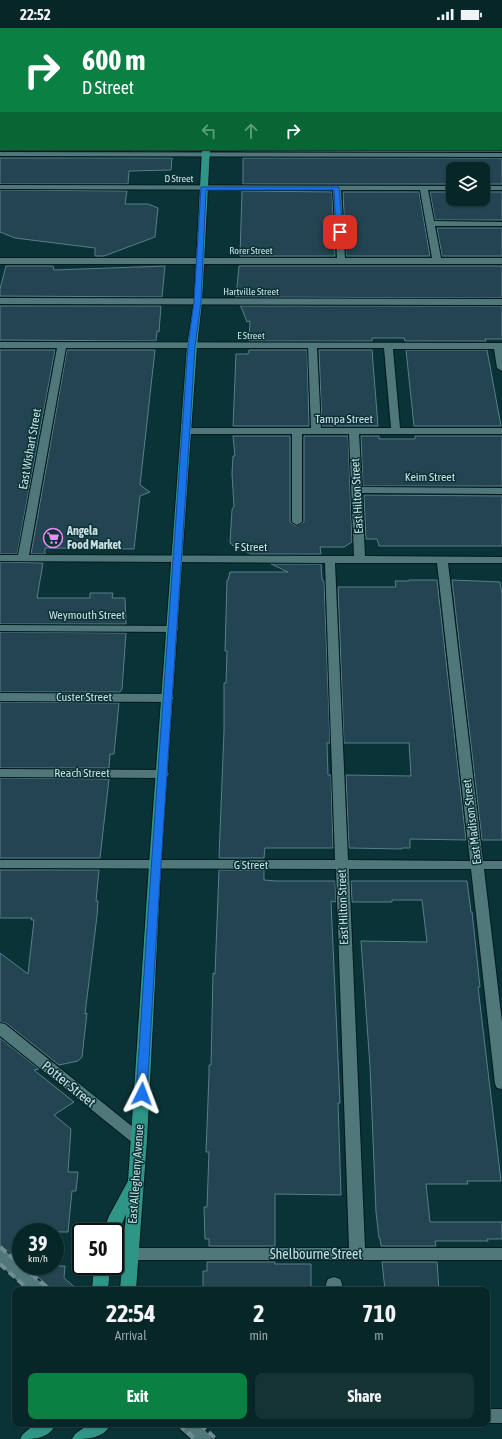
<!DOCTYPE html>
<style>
body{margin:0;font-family:"Asap Condensed",sans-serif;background:#153234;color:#f1f3f6;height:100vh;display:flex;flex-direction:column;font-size:15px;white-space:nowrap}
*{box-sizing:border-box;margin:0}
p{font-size:13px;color:#98a5a8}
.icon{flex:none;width:22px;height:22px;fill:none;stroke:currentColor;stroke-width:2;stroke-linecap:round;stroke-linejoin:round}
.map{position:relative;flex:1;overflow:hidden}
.details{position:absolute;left:12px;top:1259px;width:478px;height:140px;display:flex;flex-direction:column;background:#072628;border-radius:8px;box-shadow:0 1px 3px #0004,0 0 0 1px #284345}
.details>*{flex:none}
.guide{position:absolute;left:0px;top:0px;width:502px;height:122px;box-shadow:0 1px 3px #0004,0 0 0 1px #284345;background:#0b8043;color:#fff;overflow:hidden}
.tools{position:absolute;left:446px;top:134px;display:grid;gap:8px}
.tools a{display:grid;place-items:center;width:44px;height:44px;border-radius:8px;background:#072628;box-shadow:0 1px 3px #0004,0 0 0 1px #284345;font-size:20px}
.speed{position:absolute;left:12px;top:1195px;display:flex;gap:8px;font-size:20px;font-weight:700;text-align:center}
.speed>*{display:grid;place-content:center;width:52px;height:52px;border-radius:50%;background:#072628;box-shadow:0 1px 3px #0004,0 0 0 1px #284345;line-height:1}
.speed small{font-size:10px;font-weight:400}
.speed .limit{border:2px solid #111;border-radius:6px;background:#fff;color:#111}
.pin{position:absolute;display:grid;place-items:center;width:34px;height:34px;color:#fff;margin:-17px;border-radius:8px;box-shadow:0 2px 6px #0006}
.me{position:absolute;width:44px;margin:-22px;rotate:3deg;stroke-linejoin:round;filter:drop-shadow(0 0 3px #0008)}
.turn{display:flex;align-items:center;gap:14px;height:84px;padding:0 16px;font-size:18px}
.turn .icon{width:52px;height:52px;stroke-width:2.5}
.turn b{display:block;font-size:28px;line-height:34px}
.lanes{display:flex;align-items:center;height:38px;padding:0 16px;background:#0003;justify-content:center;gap:20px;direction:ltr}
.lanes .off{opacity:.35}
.eta{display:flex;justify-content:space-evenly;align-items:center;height:68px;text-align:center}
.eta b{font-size:24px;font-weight:700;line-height:28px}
.cta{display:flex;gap:8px;margin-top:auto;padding:8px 16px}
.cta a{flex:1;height:46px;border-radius:8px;background:#0b8043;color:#fff;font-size:16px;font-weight:700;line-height:46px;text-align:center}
.cta a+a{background:#153234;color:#f1f3f6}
.status{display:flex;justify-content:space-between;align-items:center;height:28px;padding:0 20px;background:#072628;direction:ltr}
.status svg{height:11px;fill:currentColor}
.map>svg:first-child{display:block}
.building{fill:#234451;stroke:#5b7d8b}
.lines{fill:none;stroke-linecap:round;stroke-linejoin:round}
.minor-casing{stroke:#001a1c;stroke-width:2}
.major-casing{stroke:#001a1c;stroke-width:2}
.minor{fill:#50787a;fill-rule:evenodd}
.major{fill:#2f9587;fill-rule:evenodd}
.rail{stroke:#6f8d90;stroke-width:4;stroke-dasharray:8 4;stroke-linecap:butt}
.route{fill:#1a73e8;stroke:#114b97}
.labels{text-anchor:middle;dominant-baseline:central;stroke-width:3;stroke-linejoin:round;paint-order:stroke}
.far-street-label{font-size:10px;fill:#cce0e2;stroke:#093336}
.street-label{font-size:12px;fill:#cce0e2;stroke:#093336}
.poi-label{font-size:12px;font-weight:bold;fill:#cce0e2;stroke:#093336;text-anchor:start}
.near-street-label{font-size:14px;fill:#cce0e2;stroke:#093336}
</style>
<div class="status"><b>22:52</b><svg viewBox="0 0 49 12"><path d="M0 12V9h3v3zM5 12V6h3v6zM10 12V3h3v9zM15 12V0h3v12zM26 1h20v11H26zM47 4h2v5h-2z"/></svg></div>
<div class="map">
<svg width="502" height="1411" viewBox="0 0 502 1411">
<rect width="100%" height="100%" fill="#093336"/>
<path class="building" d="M501,101L502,124L243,123V121H501Z
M0,121H59V123L0,122Z
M131,121H174L173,123H131Z
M0,130H172L171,142L129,143L128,156H0Z
M243,130H502V156H483V141H453V156H243Z
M0,162L127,163L125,176H148L158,180L155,209L104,228H95V220L15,210L0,204Z
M242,163L332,164L335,228H240Z
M343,164H419L430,228H346Z
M430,164H453V171H483V164H502V192H435Z
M437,200H502V228H442Z
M6,238H53L54,242L165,238L162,269L0,268V261Z
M239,238H502V270L236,269Z
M0,278H161L159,304L157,303L156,313L0,312Z
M240,278H502V311H485L486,313H405L404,310H372V313H249L250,293L247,294L242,281Z
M0,322H55L17,526H0Z
M67,322H155L140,457L150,464L140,468L134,521L45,520V526H31Z
M249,322H307L309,398H233L236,326H248Z
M319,322H372L378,398H322Z
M406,322H487L501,398H414Z
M233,408H290V494L296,498L304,494V408H348L352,514L344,519H320L321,526H251L232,517V516L230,515L232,482L234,478L232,446L233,428H235Z
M361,408H379V411H415V408H502V458H363Z
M364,467L502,468V518H379L377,511H366Z
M0,534L43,535L37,570H90V565H113L112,570H125L126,596H0Z
M271,536H321L322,552L324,553L330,715H327L328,747H331L333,820H265L264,830H219L224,703V655H226L227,623H225L227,552H228L230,544H288Z
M409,552H437L466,812L410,811V820H402V821L349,820L346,747L411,748L409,715H344L338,559H396L395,553H409Z
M452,552L500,554L502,566V812H482Z
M0,604L126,605L122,661L120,664H0Z
M0,674L119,675L114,726H110L109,740H0Z
M0,750L109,751L100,830H0Z
M0,842H99L96,873H98L97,888L85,986L87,985L82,1029L78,1033L59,1037L6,995L0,994V925L28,946L34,892H31L32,890H0Z
M219,842H264V852L276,853H335L336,874L331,873L340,1075H338L341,1167L275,1166V1218H209V1211H205L204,1179H207L209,1124H206L209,1047V1037H211L213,945L215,946Z
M351,853H467L471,884H472L480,959H478L501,1153H467L468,1156H426L430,1194H502V1211H487L488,1213H435L436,1218H381L380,1210H379L376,1184L370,1038L361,913L427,914L422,872H392V874H352Z
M0,1010L39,1041L34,1042L74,1074L54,1087L71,1101L68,1144H78L76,1163H72L68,1204H21V1234L0,1217Z
M207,1234H275V1236H311V1262H203V1243H207Z
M382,1234H437L439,1262H385Z
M25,1238H65L64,1250L78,1262H53Z"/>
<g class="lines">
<g class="minor-casing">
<path id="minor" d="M0,35H1V39H0Z
M501,37H502V41H501Z
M0,64H1V68H0Z
M0,93H1V97H0Z
M501,94H502V98H501Z
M0,124L502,125V129L0,128Z
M0,157L453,158V162H428L434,193L502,194V198H435L441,230H502V236H0V230H337L333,162L0,161ZM341,162H420L432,230H345Z
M483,158H502V162H483Z
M0,270L502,271V277L0,276Z
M0,314L502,315V343L497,340L494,321H393L400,400H502V406H359L362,459L502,460V466L362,465L365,528L502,529V535H448L483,833H502V841H484L502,994V1061L497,1060L495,1056L471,841H349L365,1220H502V1232H131L125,1230L123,1226L125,1222L131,1220H349L336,841L0,840V832H335L325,535L0,533V527H18L57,320H0ZM66,320H308L311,400H186L181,403L186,406H292V494L297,497L302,494V406H349L354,528L29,527ZM317,320H384L391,400H321ZM335,535H437L470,833L348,832Z
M0,597L173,598L179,601L173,604L0,603Z
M0,665L168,666L172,668L174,670L172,672L168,674L0,673Z
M0,741L163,742L167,743L169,746L167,749L163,750L0,749Z
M0,995L5,996L144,1108L147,1112L144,1116L139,1118L134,1116L0,1008Z
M0,1221L6,1223L44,1257L46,1262H27L0,1237Z
M334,1249L340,1251L342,1256V1262H326V1256L328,1251Z
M487,1381H502V1395H487Z
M177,1396H198L209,1406L212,1411H191L180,1401Z"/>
</g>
<g class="major-casing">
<path id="major" d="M211,0H217V1H211Z
M202,121H210L202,274L197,318L161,837L147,1112L136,1262H120L126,1186L117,1208L115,1209V1204H103L109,1188L128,1153L149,837L187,318L194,274Z
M94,1238H110L108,1262H92Z
M35,1396H56C48,1411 36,1411 20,1411L23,1406Z
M89,1396H111C103,1411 88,1411 72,1411L75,1406Z"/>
</g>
<use href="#minor" class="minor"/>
<use href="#major" class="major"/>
<path class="rail" d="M0,1219L21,1237
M0,1236L29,1262
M22,1238L50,1262
M179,1396L195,1411
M200,1396L216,1411"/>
</g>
<path class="route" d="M201,159H339L343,204L340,205L336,204L334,162H206L201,274L195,318C180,567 161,816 147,1066L146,1068L142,1070L138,1068L136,1066C152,816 171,567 188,318L194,274Z"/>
<defs>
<g id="supermarket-ring" transform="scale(1)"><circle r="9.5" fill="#093336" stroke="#ef8bf7" stroke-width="1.5"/><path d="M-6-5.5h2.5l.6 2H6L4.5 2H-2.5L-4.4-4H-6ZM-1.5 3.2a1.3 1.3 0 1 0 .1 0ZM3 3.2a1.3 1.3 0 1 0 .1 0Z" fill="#ef8bf7"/></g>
</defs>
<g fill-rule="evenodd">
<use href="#supermarket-ring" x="53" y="510"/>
</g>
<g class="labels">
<g class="far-street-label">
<text x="179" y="150">D Street</text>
<text x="251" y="222">Rorer Street</text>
<text x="251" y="263">Hartville Street</text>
<text x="251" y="307">E Street</text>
</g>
<g class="street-label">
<text x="344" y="391">Tampa Street</text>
<text transform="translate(30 421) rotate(-80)">East Wishart Street</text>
<text x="430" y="449">Keim Street</text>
<text transform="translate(357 468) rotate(-93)">East Hilton Street</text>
<text x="251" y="519">F Street</text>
<text x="87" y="587">Weymouth Street</text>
<text x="84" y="669">Custer Street</text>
<text x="82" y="745">Reach Street</text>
<text transform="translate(472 794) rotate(-97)">East Madison Street</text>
<text x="251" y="837">G Street</text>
<text transform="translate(343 879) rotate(-92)">East Hilton Street</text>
<text transform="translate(136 1146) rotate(-86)">East Allegheny Avenue</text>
</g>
<g class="poi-label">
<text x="67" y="503">Angela<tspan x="67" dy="14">Food Market</tspan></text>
</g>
<g class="near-street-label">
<text transform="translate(69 1056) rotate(39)">Potter Street</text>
<text x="316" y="1226">Shelbourne Street</text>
</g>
</g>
</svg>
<div class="tools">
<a><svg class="icon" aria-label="layers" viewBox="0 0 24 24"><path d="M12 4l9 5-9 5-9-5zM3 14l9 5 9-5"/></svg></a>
</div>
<div class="speed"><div>39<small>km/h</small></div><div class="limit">50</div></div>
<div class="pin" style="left:340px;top:204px;background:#d93025"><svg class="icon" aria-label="arrive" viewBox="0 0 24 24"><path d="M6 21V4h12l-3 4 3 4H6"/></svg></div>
<svg class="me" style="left:142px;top:1066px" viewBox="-20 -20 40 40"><path d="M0-17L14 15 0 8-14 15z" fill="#1a73e8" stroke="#fff" stroke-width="4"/></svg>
<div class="guide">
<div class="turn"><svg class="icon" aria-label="right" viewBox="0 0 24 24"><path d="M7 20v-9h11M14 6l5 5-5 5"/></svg><div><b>600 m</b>D Street</div></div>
<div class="lanes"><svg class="icon off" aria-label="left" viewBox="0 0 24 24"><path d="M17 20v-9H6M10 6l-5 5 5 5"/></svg><svg class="icon off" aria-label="ahead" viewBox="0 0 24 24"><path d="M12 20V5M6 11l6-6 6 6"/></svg><svg class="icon" aria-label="right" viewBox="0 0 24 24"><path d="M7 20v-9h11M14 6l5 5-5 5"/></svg></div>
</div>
<section class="details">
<div class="eta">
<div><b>22:54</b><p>Arrival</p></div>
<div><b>2</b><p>min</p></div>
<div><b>710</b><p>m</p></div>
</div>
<div class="cta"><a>Exit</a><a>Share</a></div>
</section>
</div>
